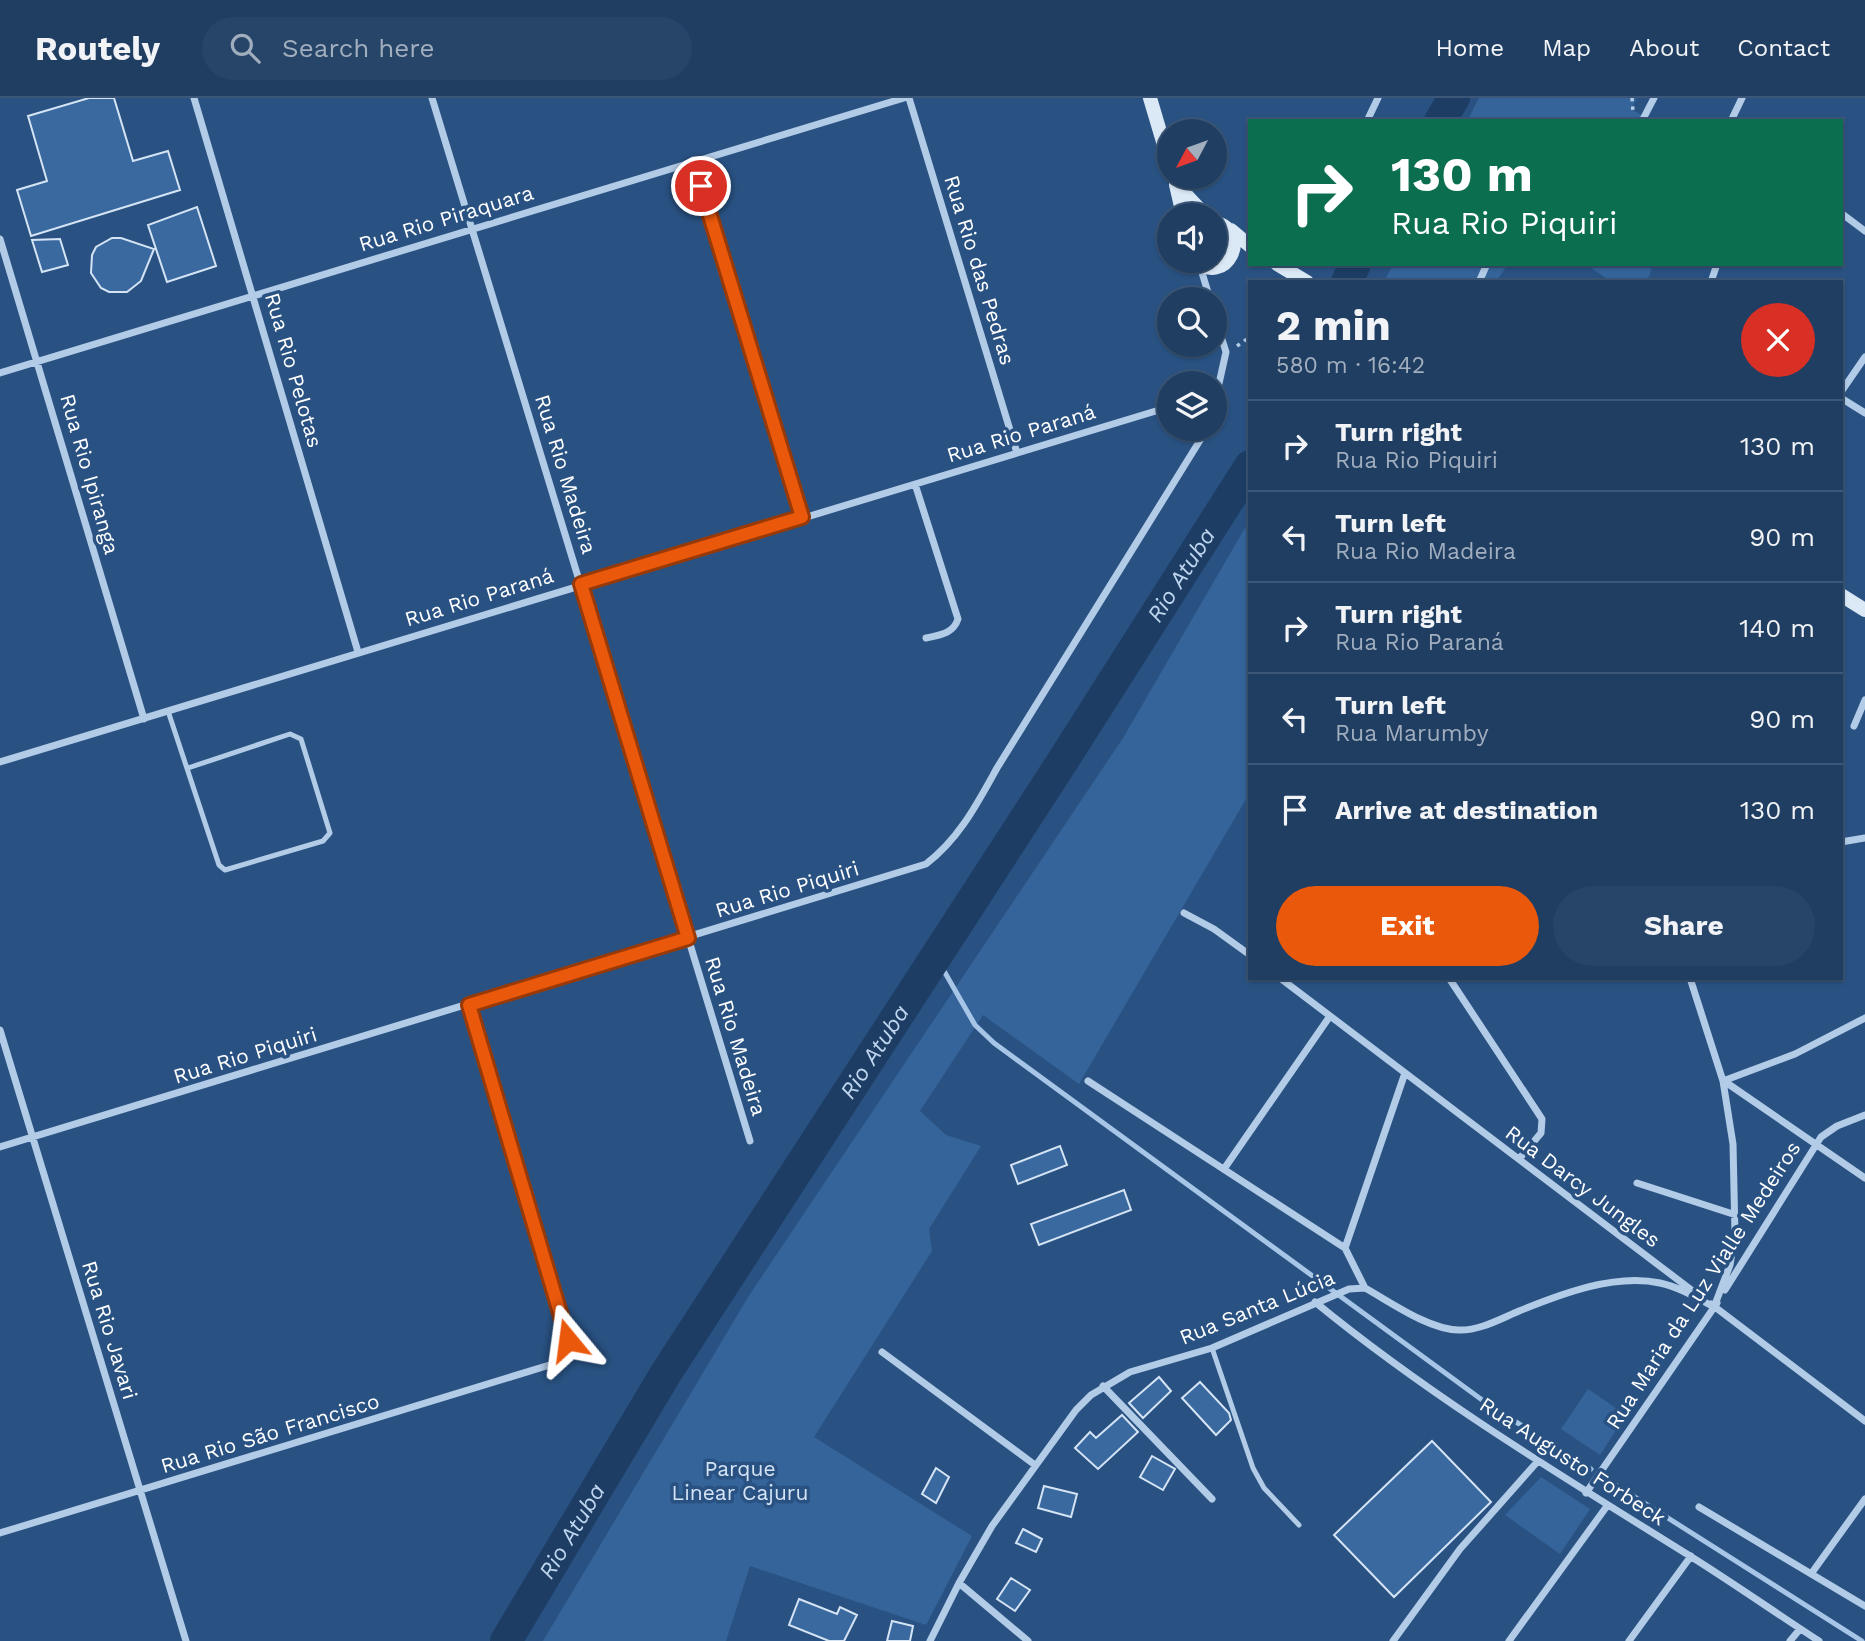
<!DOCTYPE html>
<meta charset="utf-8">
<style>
body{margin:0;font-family:"Work Sans",sans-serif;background:#274568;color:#f1f3f6;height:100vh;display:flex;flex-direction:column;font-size:26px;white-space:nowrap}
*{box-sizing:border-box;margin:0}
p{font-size:23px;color:#a1aebe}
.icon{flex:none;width:38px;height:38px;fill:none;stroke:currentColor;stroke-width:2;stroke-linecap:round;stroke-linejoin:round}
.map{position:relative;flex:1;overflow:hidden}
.details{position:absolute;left:1248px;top:182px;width:595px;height:700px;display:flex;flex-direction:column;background:#1f3e62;border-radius:0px;box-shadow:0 2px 5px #0004,0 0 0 2px #3c5777}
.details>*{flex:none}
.hud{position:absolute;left:1248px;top:21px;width:595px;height:147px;border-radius:0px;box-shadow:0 2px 5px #0004,0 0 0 2px #3c5777;background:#0b6e4f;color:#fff;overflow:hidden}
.needle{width:46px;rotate:229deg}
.controls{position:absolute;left:1157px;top:21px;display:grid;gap:14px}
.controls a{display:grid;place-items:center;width:70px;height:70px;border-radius:50%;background:#1f3e62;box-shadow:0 2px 5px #0004,0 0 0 2px #3c5777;font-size:35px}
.pin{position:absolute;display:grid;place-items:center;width:60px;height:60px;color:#fff;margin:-30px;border:4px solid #fff;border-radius:50%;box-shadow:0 2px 7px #0007}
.me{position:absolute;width:77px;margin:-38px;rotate:344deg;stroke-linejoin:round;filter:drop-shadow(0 0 5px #0008)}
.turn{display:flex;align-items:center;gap:24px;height:147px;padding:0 28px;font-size:32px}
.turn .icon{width:91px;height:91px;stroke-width:2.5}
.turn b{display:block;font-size:49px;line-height:60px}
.round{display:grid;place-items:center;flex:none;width:74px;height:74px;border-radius:37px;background:#274568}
.summary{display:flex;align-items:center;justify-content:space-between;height:119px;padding:0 28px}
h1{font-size:42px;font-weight:700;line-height:52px}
.button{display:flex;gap:14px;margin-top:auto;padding:14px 28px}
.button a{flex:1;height:80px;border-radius:42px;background:#ea580c;color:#fff;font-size:28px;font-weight:700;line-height:80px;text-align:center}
.button a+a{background:#274568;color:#f1f3f6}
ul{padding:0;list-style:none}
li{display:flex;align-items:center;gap:21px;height:91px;padding:0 28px;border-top:2px solid #3c5777}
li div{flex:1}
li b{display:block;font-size:26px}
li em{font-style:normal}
header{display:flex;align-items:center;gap:42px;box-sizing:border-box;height:98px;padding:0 35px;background:#1f3e62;border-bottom:2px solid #3c5777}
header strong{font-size:33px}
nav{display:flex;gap:38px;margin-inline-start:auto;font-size:24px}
.search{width:490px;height:63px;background:#274568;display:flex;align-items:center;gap:18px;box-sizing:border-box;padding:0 24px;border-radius:38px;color:#a1aebe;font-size:26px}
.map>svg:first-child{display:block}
.green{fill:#34649a}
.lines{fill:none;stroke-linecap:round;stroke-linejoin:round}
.stream{stroke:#a7c6e7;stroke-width:5}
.river{stroke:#1d3d64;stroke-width:32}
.building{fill:#3a699f;stroke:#d5e4f5;stroke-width:2}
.path{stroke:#b2cbe6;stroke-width:3.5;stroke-dasharray:3.5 5;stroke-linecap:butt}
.lane{stroke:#b2cbe6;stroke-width:5}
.street{stroke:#b2cbe6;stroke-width:7}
.secondary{stroke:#dbe8f6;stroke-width:14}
.route-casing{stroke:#983908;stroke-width:18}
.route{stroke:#ea580c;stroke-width:12}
.labels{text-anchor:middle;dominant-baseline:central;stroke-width:7;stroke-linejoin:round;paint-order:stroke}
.street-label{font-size:21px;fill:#fff;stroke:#295283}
.park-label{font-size:21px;fill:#d5e4f5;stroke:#295283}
.water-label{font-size:23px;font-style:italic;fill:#bed5ee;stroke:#295283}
</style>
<header>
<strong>Routely</strong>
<div class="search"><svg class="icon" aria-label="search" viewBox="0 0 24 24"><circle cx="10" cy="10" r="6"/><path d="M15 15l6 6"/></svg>Search here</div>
<nav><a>Home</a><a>Map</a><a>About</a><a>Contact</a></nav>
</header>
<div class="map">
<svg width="1865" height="1543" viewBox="0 0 1865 1543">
<rect width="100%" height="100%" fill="#295283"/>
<path class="green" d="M1479,0H1637L1631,11L1652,23H1467Z
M1393,166H1508L1496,184H1384Z
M1585,166H1653L1647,184H1612Z
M1249,423V696L1079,986L983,917L920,1013L946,1037L981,1048L929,1131L932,1153L814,1339L972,1438L926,1527L750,1468L726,1543H543L750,1196L1123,640Z
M1588,1291L1626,1317L1600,1357L1561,1331Z
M1541,1379L1590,1411L1560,1456L1505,1417Z"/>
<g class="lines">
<path class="stream" d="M936,859L975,927L994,945L1489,1307L1591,1371
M1608,1382L1862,1543"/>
<g class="river">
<path d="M1440,23L1454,0"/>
<path d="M1347,184L1355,166"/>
<path id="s1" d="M506,1543L666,1275L1064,661L1250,368"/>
</g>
</g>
<path class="building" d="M89,0H114L133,63L168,53L180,92L31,138L17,92L47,83L28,18Z
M197,109L216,168L167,184L148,127Z
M112,140H121L154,151L141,183L127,194H109L101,190L91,175L92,157L96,149Z
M60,141L68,167L42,174L32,142Z
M1060,1048L1067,1067L1018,1086L1011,1067Z
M1124,1092L1131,1112L1039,1147L1031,1126Z
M1159,1279L1171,1293L1143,1320L1129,1305Z
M1200,1284L1229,1315L1231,1322L1216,1337L1182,1300Z
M1122,1317L1138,1334L1098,1371L1075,1350L1090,1334L1096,1340Z
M1432,1343L1491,1404L1394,1499L1334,1437Z
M1152,1358L1175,1371L1163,1392L1140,1379Z
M936,1370L949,1379L936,1405L922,1396Z
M1044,1388L1077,1396L1071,1419L1038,1410Z
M1023,1431L1042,1441L1036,1454L1016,1445Z
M1011,1480L1030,1492L1015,1513L997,1501Z
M799,1501L837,1516L840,1509L857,1517L844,1543H829L789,1527Z
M892,1523L913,1528L910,1543H887Z"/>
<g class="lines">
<path class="path" d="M1632,0L1633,14
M1237,248L1250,239"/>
<path class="lane" d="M168,613L219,767L225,772L323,743L330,735L301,641L290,636L188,670
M1212,1250L1253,1370L1264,1390L1299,1427"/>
<path class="street" d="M194,0L358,554
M432,0L750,1043
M909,0L1017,355
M1367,23L1378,0
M1642,23L1654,0
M1731,23L1742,0
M693,62L802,419
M1841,115L1865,133
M0,141L144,621
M1200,168L1210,201
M1479,184L1487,166
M1711,184L1717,166
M1214,216L1226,254L1214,308
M0,275L904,0
M1841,294L1865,259
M1841,300L1865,315
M915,386L958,521C953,536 940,537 926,540
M1854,628L1865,602
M0,664L1169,309
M1841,744L1865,740
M1184,815L1214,831L1250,857
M1280,880L1698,1197
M1449,880L1542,1021L1541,1035L1519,1061
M0,932L186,1543
M1088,983L1345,1150L1365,1190
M1723,983L1795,956L1865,920
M1724,983L1865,1080
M0,1049L926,766C959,741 977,706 997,670L1207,331
M1224,1071L1330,918
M1637,1085L1736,1117
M1345,1150L1405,975
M1725,1192L1821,1039L1837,1028L1865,1017
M1315,1204C1432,1300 1562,1378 1690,1458C1733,1485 1776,1515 1819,1543
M1711,1206L1865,1323
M882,1254L1035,1367
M1103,1288L1212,1401
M1586,1395L1717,1205
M1699,1409L1865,1508
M0,1435L566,1262L571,1254L568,1242L469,907
M1811,1476L1865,1401
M959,1485L1028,1543
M930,1543L959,1485L992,1428L1076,1312L1091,1297L1130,1274L1212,1250L1349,1191L1365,1190C1392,1205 1428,1231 1458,1232C1479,1233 1500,1221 1519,1213C1561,1196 1615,1175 1660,1185C1679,1189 1697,1200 1714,1209L1730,1167L1735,1137L1733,1046L1723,983L1690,880
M1393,1543L1460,1451L1538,1363
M1509,1543L1607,1408
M1629,1543L1691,1458
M1790,1543L1800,1531"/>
<path class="secondary" d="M1150,0L1169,64
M1176,86L1205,117
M1176,87L1183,117
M1231,132L1250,148
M1195,163C1226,189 1254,134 1214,124
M1277,166L1307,184
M1841,497L1865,512"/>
</g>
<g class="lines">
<g class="route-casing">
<path id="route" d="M568,1242L469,907L688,840L581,486L802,419L701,88"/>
</g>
<use href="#route" class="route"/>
</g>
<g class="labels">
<g class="street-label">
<text transform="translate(446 120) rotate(-17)">Rua Rio Piraquara</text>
<text transform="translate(980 172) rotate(73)">Rua Rio das Pedras</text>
<text transform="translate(294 272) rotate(74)">Rua Rio Pelotas</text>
<text transform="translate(1021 335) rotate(-17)">Rua Rio Paraná</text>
<text transform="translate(90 376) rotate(74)">Rua Rio Ipiranga</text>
<text transform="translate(566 376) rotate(73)">Rua Rio Madeira</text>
<text transform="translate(479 499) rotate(-17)">Rua Rio Paraná</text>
<text transform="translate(787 791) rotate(-17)">Rua Rio Piquiri</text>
<text transform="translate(736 938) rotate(73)">Rua Rio Madeira</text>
<text transform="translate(245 957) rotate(-17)">Rua Rio Piquiri</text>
<text transform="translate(1583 1088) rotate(37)">Rua Darcy Jungles</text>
<text transform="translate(1703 1187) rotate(-57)">Rua Maria da Luz Vialle Medeiros</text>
<text transform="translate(1257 1209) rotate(-22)">Rua Santa Lúcia</text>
<text transform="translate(110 1232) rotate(73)">Rua Rio Javari</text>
<text transform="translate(270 1335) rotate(-17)">Rua Rio São Francisco</text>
<text transform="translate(1573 1363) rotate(33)">Rua Augusto Forbeck</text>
</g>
<g class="park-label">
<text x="740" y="1370">Parque<tspan x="740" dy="24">Linear Cajuru</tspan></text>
</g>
<g class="water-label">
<text stroke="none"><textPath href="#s1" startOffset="1262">Rio Atuba</textPath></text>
<text stroke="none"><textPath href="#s1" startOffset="695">Rio Atuba</textPath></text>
<text stroke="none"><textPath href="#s1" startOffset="128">Rio Atuba</textPath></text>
</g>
</g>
</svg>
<div class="controls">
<a><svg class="needle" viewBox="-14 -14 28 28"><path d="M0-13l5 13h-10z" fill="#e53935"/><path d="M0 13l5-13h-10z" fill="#a1aebe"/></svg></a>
<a><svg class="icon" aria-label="sound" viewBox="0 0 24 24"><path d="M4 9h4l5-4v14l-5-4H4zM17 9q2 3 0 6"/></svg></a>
<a><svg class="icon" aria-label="search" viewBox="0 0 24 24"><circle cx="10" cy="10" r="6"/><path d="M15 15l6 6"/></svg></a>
<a><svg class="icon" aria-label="layers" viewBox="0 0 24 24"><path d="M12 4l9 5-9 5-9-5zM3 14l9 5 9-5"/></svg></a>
</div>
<div class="pin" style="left:701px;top:88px;background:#d93025"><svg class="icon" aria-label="arrive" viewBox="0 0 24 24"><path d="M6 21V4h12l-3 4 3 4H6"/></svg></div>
<svg class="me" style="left:568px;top:1242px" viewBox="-20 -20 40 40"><path d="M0-17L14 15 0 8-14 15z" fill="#ea580c" stroke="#fff" stroke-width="4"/></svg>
<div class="hud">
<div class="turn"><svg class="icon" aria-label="right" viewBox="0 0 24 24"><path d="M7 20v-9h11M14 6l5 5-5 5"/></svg><div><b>130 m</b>Rua Rio Piquiri</div></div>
</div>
<section class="details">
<div class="summary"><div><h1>2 min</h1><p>580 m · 16:42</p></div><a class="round" style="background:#d93025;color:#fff"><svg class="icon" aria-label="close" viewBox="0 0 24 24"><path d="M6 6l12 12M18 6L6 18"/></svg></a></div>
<ul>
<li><svg class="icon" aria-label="right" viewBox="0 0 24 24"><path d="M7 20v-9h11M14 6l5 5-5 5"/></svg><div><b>Turn right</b><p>Rua Rio Piquiri</p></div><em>130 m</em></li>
<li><svg class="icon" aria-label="left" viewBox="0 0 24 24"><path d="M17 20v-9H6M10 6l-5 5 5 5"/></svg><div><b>Turn left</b><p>Rua Rio Madeira</p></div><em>90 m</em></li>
<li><svg class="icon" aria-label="right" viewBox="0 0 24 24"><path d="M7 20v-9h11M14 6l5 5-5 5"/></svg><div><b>Turn right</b><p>Rua Rio Paraná</p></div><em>140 m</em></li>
<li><svg class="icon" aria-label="left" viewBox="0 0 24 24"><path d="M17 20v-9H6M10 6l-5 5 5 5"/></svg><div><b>Turn left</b><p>Rua Marumby</p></div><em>90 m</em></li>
<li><svg class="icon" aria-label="arrive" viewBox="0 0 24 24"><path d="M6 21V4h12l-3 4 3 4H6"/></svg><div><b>Arrive at destination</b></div><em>130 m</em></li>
</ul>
<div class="button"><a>Exit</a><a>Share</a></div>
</section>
</div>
